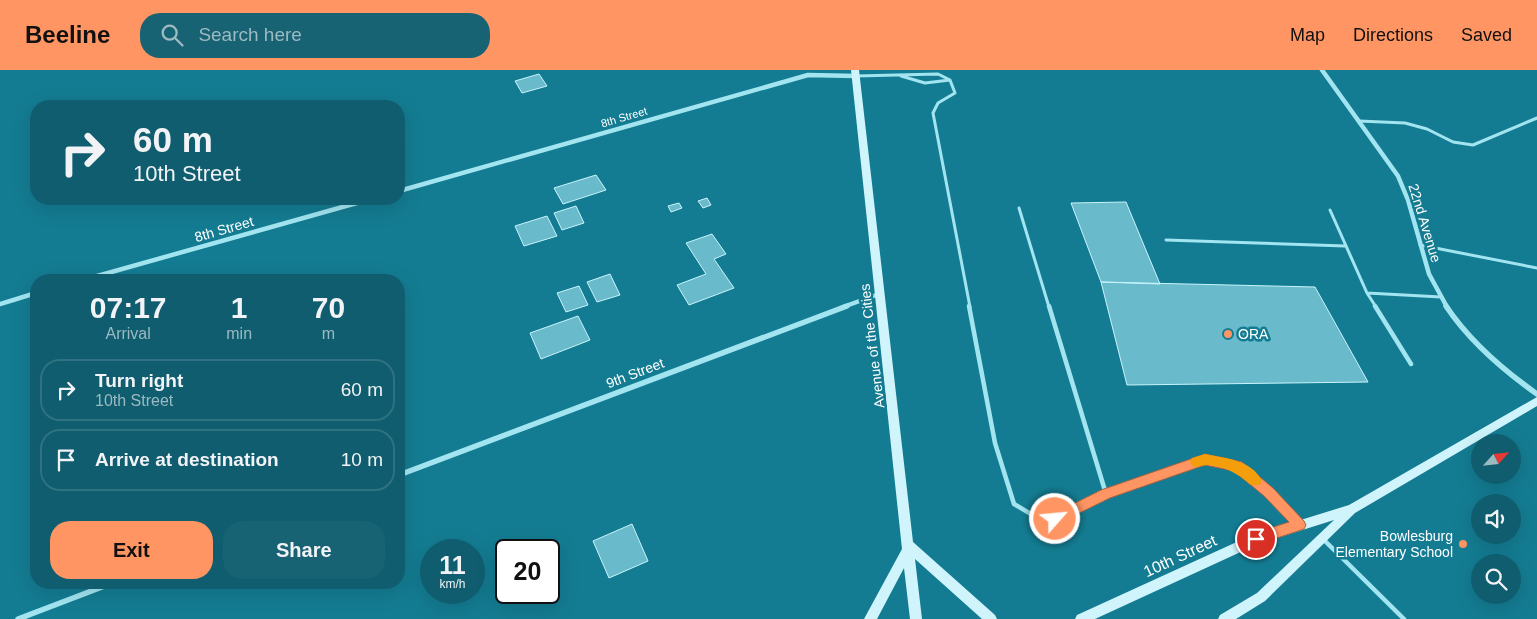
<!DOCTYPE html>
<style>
body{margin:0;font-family:Helvetica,sans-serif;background:#186373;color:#f1f3f6;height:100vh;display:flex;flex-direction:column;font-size:19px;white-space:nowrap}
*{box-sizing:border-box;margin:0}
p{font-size:16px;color:#9bbac2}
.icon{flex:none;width:28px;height:28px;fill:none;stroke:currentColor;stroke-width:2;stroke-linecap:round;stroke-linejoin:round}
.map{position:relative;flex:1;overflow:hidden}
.sheet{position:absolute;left:30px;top:204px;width:375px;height:315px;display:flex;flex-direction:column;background:#0f5d6e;border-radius:20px;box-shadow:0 5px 20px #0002}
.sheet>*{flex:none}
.top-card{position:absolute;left:30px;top:30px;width:375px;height:105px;border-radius:20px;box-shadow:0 5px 20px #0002;background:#0f5d6e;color:#f1f3f6;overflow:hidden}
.needle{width:32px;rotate:63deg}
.buttons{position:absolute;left:1471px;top:364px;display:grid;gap:10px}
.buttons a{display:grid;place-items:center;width:50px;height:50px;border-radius:50%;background:#0f5d6e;box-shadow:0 5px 20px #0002;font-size:25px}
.speed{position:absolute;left:420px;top:469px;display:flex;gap:10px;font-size:25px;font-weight:700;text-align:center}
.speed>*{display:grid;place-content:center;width:65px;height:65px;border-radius:50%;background:#0f5d6e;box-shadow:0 5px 20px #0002;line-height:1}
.speed small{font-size:12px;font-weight:400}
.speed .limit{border:2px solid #111;border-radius:8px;background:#fff;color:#111}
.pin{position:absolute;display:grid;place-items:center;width:42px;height:42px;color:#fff;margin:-21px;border:2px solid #fff;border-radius:50%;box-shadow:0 1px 5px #0007}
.me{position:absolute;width:55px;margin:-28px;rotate:63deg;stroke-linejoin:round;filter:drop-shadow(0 0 4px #0008)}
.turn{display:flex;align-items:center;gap:18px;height:105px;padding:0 20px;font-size:22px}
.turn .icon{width:65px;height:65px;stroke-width:2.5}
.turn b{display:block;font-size:35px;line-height:42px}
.eta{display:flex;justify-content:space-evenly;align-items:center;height:85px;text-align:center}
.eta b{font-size:30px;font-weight:800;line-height:35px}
.cta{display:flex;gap:10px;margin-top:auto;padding:10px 20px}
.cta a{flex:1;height:58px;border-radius:20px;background:#ff9562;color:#111;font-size:20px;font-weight:800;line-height:58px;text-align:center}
.cta a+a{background:#186373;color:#f1f3f6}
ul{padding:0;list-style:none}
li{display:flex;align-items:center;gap:15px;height:62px;margin:0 10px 8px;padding:0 10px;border:2px solid #2f7281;border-radius:20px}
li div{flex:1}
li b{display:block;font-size:19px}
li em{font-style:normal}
header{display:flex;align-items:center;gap:30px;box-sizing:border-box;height:70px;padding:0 25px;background:#ff9562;color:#111}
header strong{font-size:24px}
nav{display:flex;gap:28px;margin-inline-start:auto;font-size:18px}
.search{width:350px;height:45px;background:#186373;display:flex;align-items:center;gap:12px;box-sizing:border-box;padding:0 18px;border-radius:20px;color:#9bbac2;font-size:19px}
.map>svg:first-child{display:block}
.building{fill:#69baca;stroke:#c9f4fc}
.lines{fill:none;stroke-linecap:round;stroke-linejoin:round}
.lane-far1{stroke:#a2e5f1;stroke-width:3}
.lane{stroke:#a2e5f1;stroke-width:4.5}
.street-far1{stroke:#a2e5f1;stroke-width:4.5}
.street{stroke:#a2e5f1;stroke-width:5.5}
.secondary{fill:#d0f4fc;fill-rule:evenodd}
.route{fill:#ff9562;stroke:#a66140}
.slow{fill:#f59e0b}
.poi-dot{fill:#ff9562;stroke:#147c92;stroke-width:2}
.labels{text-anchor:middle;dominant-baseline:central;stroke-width:5;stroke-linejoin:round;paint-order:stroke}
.far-street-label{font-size:11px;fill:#fff;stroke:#147c92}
.street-label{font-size:14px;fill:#fff;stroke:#147c92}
.poi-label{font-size:14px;fill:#fff;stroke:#147c92;text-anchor:start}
.near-street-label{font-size:16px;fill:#fff;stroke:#147c92}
</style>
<header>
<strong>Beeline</strong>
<div class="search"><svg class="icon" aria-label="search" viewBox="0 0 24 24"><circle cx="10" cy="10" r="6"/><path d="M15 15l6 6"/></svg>Search here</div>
<nav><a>Map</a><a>Directions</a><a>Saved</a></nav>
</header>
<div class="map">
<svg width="1537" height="549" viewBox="0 0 1537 549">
<rect width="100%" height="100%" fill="#147c92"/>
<path class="building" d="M539,4L547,16L522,23L515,11Z
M596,105L606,120L563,134L554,118Z
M707,128L711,135L703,138L698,131Z
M1126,132L1160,214L1101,212L1071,133Z
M679,133L682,138L671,142L668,136Z
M576,136L584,153L562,160L554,143Z
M547,146L557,166L524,176L515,156Z
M712,164L726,184L714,189L734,218L689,235L677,215L706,204L686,173Z
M610,204L620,225L597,232L587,212Z
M1101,212L1315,217L1368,312L1127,315Z
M579,216L588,235L566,242L557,223Z
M578,246L590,270L541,289L530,263Z
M632,454L648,491L609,508L593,471Z"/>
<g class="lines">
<path class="lane-far1" d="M856,6L938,4L950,10L955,23L938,33L933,43L970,237
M901,6L925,13L950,10
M1359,51L1405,53L1427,59L1453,72L1473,75L1537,48
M1019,138L1049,237
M1330,140L1367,223
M1166,170L1345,176
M1420,175L1537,198
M1376,237L1367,223L1441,227"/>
<path class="lane" d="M969,236L995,373L1014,434L1036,447L1055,449L1106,424L1205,389L1238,396L1269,422L1298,453
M1049,236L1106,424
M1375,236L1411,294
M1324,470L1404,549"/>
<path class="street-far1" d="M1322,0L1398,106L1408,130L1429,204L1447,237
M399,121L808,5L856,6
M83,210L371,129
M0,234L36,223
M843,237L879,224"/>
<path class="street" d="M1446,236C1470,272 1503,300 1537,324
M399,405L847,236
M18,549L115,512"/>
<path class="secondary" d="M851,0H859L913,472L995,545L997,549H982L915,489L922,549H910L904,498L877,549H864L902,479Z
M1537,327V336L1355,443L1265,531L1236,549H1218L1220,545L1257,523L1334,450L1258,474L1095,549H1075L1077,545L1252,465L1349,435Z"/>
</g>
<path class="route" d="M1205,384L1242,392L1273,418L1304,451L1306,455L1304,459L1256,475L1251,473L1249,469L1251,464L1289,452L1264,426L1234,401L1205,395L1110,428L1055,455L1051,453L1049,449L1051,445L1101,420Z"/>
<path class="slow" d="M1205,384C1225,388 1252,390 1262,411L1260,415H1251C1237,403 1226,397 1208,395C1202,395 1198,398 1192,396L1190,392L1192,388Z"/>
<g class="poi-dot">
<circle cx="1228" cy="264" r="5"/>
<circle cx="1463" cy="474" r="5"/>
</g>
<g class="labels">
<g class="far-street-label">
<text transform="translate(624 47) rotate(-16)">8th Street</text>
</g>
<g class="street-label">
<text transform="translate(1425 153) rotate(73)">22nd Avenue</text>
<text transform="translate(224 159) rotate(-16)">8th Street</text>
<text transform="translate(872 276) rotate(-97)">Avenue of the Cities</text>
<text transform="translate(635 303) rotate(-21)">9th Street</text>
</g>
<g class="poi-label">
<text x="1238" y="264">ORA</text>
<text x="1453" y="466" text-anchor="end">Bowlesburg<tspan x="1453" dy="16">Elementary School</tspan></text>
</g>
<g class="near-street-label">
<text transform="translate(1180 486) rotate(-25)">10th Street</text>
</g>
</g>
</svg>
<div class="buttons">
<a><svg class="needle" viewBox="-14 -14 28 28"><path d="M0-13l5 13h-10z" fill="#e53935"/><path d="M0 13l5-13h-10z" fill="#9bbac2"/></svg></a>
<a><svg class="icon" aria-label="sound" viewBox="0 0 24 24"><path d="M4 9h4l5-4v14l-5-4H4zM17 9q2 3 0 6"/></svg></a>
<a><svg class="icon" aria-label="search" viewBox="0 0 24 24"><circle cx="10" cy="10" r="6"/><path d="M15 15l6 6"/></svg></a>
</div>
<div class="speed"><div>11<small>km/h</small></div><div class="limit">20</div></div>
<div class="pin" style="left:1256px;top:469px;background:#d93025"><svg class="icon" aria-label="arrive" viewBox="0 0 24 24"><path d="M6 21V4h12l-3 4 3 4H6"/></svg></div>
<svg class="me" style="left:1055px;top:449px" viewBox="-20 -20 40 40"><circle r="17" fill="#ff9562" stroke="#fff" stroke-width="3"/><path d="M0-11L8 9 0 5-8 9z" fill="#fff"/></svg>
<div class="top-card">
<div class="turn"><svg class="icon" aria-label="right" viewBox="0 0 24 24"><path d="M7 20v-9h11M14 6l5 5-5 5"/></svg><div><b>60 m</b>10th Street</div></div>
</div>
<section class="sheet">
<div class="eta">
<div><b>07:17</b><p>Arrival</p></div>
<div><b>1</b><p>min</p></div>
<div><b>70</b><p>m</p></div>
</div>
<ul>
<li><svg class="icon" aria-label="right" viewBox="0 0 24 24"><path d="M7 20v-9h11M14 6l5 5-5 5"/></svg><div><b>Turn right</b><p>10th Street</p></div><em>60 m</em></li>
<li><svg class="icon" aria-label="arrive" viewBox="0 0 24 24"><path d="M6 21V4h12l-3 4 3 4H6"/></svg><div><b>Arrive at destination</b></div><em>10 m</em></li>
</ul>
<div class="cta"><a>Exit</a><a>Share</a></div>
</section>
</div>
